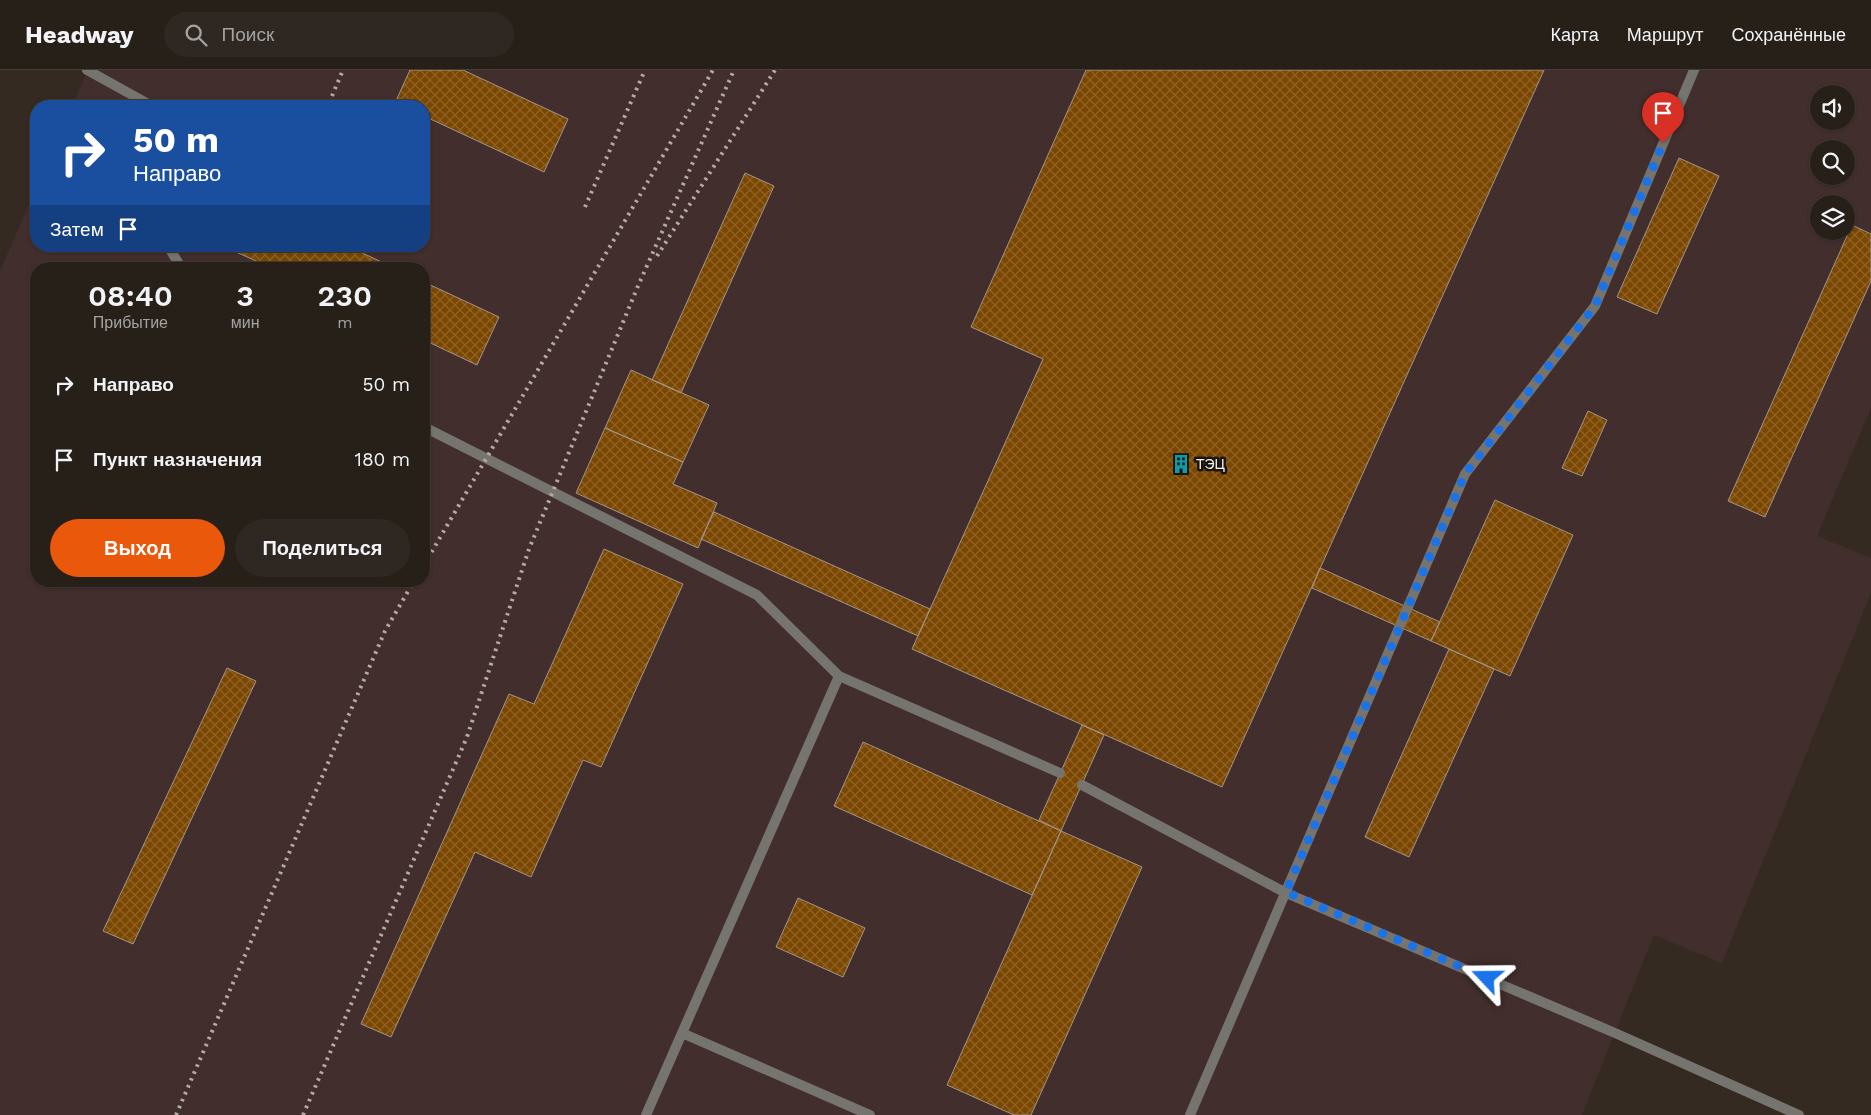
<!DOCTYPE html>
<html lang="ru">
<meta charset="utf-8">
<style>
body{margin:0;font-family:"Work Sans",sans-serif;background:#2f2822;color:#f1f3f6;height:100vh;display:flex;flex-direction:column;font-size:19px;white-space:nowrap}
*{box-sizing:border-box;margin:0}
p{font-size:16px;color:#a4a3a2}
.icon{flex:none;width:28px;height:28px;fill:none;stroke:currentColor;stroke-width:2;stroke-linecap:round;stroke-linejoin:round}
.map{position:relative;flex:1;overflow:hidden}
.panel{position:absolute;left:30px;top:192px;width:400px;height:325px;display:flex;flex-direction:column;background:#272019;border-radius:20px;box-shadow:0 1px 4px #0004,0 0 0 1px #433e38}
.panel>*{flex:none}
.guide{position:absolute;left:30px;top:30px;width:400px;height:152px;border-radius:20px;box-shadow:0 1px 4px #0004,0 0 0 1px #433e38;background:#1a4fa0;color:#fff;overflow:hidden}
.fabs{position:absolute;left:1810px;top:15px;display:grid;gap:10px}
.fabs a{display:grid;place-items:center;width:45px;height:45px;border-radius:50%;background:#272019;box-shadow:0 1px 4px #0004,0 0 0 1px #433e38;font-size:25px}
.pin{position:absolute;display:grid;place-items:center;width:42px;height:42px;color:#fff;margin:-51px -21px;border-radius:50% 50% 50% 0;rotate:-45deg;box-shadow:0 0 5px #0007}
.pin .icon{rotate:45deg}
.me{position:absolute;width:55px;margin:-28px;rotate:293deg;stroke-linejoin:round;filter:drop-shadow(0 0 4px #0008)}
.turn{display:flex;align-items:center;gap:18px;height:105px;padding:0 20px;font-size:22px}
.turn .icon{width:65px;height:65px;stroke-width:2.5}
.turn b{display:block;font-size:35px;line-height:42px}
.then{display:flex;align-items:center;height:48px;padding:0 20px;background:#0003;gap:10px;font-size:19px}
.eta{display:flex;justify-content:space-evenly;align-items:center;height:85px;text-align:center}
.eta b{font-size:30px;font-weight:600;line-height:35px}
.cta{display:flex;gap:10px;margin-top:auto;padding:10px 20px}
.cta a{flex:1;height:58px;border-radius:30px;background:#ea580c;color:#fff;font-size:20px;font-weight:600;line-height:58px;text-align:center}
.cta a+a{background:#2f2822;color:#f1f3f6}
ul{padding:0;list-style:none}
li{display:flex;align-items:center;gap:15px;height:75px;padding:0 20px}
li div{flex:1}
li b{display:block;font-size:19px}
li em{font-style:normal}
header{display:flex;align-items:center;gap:30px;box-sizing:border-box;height:70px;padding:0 25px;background:#272019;border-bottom:1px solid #433e38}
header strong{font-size:24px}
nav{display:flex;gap:28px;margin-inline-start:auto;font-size:18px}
.search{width:350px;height:45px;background:#2f2822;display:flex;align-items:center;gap:12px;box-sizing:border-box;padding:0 18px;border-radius:28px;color:#a4a3a2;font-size:19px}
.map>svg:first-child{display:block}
.industrial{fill:#422e2d;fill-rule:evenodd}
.building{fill:url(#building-cross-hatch);stroke:#a19589}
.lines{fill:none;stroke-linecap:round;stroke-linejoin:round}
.service{stroke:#76746e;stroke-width:10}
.rail{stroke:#b3aba4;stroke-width:4;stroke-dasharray:2.5 5;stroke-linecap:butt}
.route{stroke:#1a73e8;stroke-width:9;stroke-dasharray:0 16.2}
.labels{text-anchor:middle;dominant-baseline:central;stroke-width:5;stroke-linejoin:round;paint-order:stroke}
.poi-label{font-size:14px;fill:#faf3ed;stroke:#181410;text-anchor:start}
</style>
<header>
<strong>Headway</strong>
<div class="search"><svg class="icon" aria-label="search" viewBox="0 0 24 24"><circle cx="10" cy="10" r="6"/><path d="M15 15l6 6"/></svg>Поиск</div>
<nav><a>Карта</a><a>Маршрут</a><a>Сохранённые</a></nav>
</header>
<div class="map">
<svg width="1871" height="1045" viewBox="0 0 1871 1045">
<defs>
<pattern id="building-cross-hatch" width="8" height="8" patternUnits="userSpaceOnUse" patternTransform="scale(1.25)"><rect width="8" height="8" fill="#7b4700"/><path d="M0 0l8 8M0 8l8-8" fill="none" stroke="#8f6226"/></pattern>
</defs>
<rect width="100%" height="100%" fill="#342a21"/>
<path class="industrial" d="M88,0H1871V338L1817,466L1871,488V523L1722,893L1654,865L1582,1045H0V201L36,118V176H424V36H72ZM1819,24H1846V51H1819ZM1819,79H1846V106H1819ZM1819,134H1846V161H1819ZM36,199H424V511H36Z"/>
<path class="building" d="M410,0H463L568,49L544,102L424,46V36H402L395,33Z
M1086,0H1544L1222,717L912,579L1043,289L971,257Z
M1679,88L1719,106L1657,244L1617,227Z
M745,103L774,116L681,323L652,310Z
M1852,155L1871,164V211L1765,447L1728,431Z
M223,176H348L396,199H266L267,196Z
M424,212L499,247L477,295L424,270Z
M631,300L709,335L683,392L605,358Z
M1588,341L1607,350L1582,406L1562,398Z
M605,358L683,392L673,414L717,433L698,478L576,423Z
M1495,430L1573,465L1510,606L1431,571Z
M714,442L930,539L918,566L701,469Z
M604,479L683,514L601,697L583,690L531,807L475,782L391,967L361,954L509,624L534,634Z
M1320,498L1440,552L1431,571L1312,518Z
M1449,579L1494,599L1409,787L1365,767Z
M227,598L256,611L133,874L103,861Z
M1082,655L1104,665L1061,761L1039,750Z
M863,672L1061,761L1032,825L834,736Z
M1061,761L1142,797L1031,1045H1014L947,1015Z
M798,828L865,858L843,907L776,877Z"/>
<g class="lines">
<path class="service" d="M87,0L152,36
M168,176L182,199
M424,357L757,525L839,606
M1082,715L1286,823L1615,963L1799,1045
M682,963L870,1045
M646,1045L839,606L1060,703
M1190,1045L1465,404L1595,236L1694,0"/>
<path class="rail" d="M332,26L343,0
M585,137L645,0
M657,186L775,0
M424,495L713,0
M176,1045L385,561L414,511
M303,1045L467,667L529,479L638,216L734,0"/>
</g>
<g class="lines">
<path class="route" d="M1487,908L1286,822L1465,404L1595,236L1663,73"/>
</g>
<defs>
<g id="building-bare" transform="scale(1.5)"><path d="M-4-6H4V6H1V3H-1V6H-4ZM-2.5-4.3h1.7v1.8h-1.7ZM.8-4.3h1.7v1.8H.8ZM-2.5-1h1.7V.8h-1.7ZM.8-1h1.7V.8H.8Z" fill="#0f9aa8" stroke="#181410" stroke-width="2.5" paint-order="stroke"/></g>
</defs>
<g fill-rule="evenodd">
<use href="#building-bare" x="1181" y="394"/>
</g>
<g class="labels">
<g class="poi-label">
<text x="1196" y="394">ТЭЦ</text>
</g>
</g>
</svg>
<div class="fabs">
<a><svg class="icon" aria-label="sound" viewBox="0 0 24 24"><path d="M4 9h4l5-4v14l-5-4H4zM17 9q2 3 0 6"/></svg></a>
<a><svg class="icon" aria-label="search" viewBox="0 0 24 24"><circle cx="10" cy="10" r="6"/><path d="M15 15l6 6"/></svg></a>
<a><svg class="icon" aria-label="layers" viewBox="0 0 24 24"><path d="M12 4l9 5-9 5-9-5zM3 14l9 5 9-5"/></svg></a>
</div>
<div class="pin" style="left:1663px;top:73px;background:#d93025"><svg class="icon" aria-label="arrive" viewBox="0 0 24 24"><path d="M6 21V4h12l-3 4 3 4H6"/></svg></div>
<svg class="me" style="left:1487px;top:908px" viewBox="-20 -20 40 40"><path d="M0-17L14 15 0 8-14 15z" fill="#1a73e8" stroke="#fff" stroke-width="4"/></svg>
<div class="guide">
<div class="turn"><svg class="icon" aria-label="right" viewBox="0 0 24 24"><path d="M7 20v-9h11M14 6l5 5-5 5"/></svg><div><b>50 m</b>Направо</div></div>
<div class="then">Затем<svg class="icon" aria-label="arrive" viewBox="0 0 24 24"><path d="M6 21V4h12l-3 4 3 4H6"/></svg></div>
</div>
<section class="panel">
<div class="eta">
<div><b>08:40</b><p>Прибытие</p></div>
<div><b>3</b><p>мин</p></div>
<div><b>230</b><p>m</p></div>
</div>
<ul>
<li><svg class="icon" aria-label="right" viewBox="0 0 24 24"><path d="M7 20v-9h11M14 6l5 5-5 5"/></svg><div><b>Направо</b></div><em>50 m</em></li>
<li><svg class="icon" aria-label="arrive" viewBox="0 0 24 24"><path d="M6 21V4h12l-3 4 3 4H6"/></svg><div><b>Пункт назначения</b></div><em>180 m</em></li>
</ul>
<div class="cta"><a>Выход</a><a>Поделиться</a></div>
</section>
</div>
